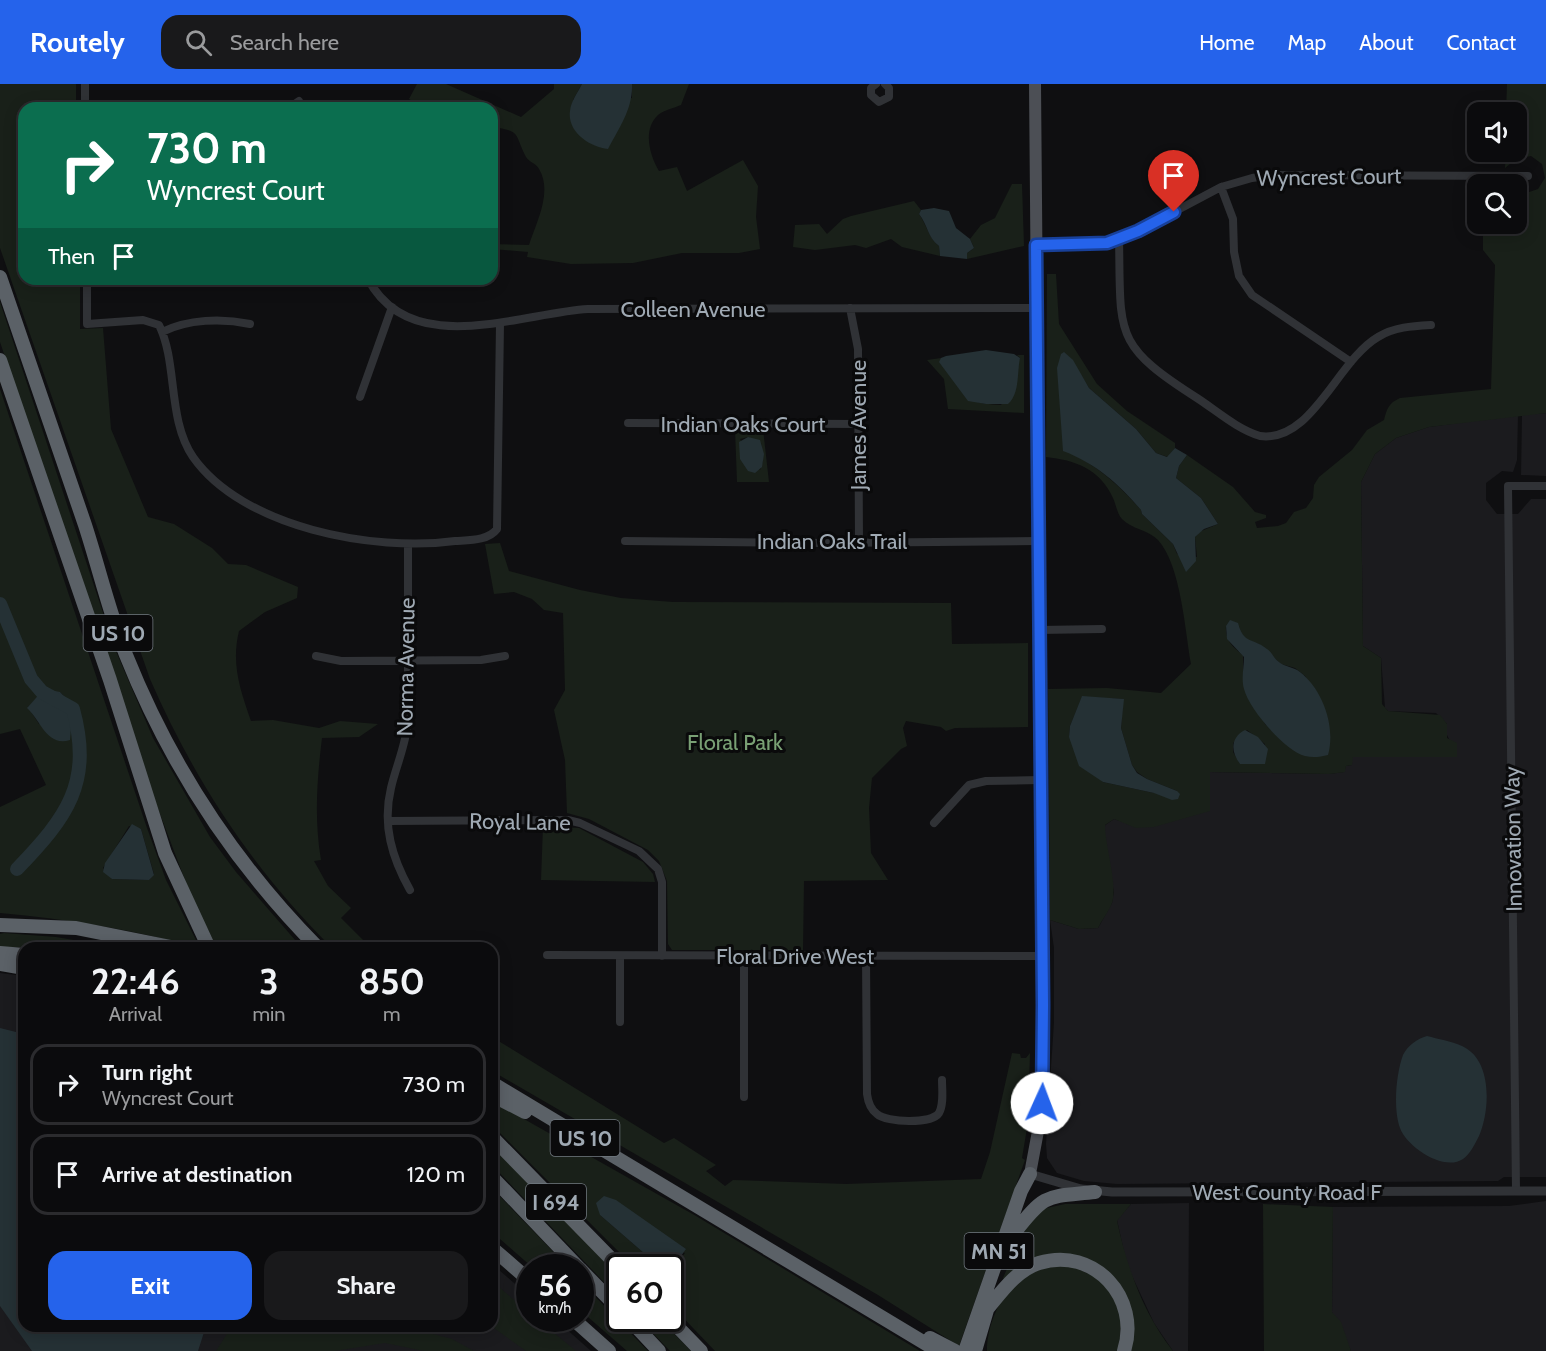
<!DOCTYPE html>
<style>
body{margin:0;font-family:Cabin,sans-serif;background:#19191b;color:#f1f3f6;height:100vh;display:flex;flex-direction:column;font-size:22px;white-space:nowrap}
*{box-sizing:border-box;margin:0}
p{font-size:20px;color:#9a9b9d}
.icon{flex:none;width:33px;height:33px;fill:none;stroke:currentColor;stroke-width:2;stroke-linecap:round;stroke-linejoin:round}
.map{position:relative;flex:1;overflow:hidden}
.details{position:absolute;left:18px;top:858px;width:480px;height:390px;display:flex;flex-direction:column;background:#0b0b0d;border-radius:18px;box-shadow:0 3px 15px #0003,0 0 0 2px #2b2b2e}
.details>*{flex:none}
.top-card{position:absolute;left:18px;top:18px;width:480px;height:183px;border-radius:18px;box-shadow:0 3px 15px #0003,0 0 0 2px #2b2b2e;background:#0b6e4f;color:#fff;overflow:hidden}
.buttons{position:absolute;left:1467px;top:18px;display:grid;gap:12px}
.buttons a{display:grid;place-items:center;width:60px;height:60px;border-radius:12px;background:#0b0b0d;box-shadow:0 3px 15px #0003,0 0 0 2px #2b2b2e;font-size:30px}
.speed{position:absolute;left:516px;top:1170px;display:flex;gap:12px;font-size:30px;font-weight:700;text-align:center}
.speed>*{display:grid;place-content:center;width:78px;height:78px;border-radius:50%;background:#0b0b0d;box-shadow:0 3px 15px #0003,0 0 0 2px #2b2b2e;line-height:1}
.speed small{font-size:15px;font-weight:400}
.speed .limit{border:3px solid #111;border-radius:9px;background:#fff;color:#111}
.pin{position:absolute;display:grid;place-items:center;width:51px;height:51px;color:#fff;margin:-62px -26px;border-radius:50% 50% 50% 0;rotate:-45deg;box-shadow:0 0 6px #0007}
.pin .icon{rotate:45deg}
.me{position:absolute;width:66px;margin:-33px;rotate:2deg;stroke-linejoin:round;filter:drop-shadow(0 0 4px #0008)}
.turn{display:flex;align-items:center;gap:21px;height:126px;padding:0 30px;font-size:27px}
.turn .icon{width:78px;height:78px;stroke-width:2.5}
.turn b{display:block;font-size:42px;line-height:51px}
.then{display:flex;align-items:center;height:57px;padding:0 30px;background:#0003;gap:12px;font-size:22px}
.eta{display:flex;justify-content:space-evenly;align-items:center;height:102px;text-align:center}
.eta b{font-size:36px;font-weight:800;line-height:42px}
.primary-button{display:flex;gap:12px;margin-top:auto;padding:12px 30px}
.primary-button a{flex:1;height:69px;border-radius:18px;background:#2563eb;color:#fff;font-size:24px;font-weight:800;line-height:69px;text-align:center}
.primary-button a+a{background:#19191b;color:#f1f3f6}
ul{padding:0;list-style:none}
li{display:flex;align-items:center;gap:18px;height:81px;margin:0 12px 9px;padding:0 18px;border:3px solid #2b2b2e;border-radius:18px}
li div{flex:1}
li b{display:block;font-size:22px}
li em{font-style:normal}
header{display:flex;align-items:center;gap:36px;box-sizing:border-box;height:84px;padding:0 30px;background:#2563eb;color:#fff}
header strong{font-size:28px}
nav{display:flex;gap:33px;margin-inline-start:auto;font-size:21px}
.search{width:420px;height:54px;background:#19191b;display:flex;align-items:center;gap:15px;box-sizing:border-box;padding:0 21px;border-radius:18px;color:#9a9b9d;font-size:22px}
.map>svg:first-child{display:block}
.built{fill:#1b1b1e}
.green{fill:#192019;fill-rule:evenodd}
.water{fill:#253135}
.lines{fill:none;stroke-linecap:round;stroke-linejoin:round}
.river{stroke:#253135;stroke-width:14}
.minor{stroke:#303236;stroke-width:8}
.tertiary{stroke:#303236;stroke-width:9}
.primary{stroke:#4c4f55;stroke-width:12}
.motorway{stroke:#5b6167;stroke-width:14}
.route-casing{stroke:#184099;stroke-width:15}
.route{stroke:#2563eb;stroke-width:10}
.labels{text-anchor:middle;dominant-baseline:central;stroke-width:6;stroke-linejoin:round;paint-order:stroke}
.shield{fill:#0a0a0b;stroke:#727981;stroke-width:1.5}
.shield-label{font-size:21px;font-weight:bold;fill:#9fa9b3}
.street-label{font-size:22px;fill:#9fa9b3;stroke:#0a0a0b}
.park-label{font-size:22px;fill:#79a074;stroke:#0a0a0b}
</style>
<header>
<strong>Routely</strong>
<div class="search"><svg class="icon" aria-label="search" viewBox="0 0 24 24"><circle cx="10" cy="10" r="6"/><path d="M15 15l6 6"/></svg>Search here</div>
<nav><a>Home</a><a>Map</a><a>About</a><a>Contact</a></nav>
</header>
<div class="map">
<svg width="1546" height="1267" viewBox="0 0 1546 1267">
<rect width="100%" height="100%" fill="#0f0f11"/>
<path class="built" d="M1546,329V392L1521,391L1522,331Z
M1518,331L1517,376L1513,388L1502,387L1486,399V416L1497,430H1518L1531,415H1546V1093H1504L1498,1097L1117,1100L1084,1097L1057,1089L1047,1074L1046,1060L1054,938V864L1050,836L1079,845L1098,844L1112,819L1114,808L1105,761L1104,742L1114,735L1123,738L1210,688L1329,690L1344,688L1346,682L1352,681V673L1450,657L1446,649L1447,640L1436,629L1388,627L1385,624L1381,574L1363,562L1361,398L1375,370L1396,354L1429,343Z
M0,889L24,892V1242H492V1180L529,1212L530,1234L555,1235L591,1267H0Z
M1546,1117V1267H1351L1332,1228L1333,1123L1509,1122Z
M1189,1119L1188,1267H1173L1154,1239L1127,1181L1117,1136L1131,1120Z"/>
<path class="green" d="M0,0H76V24H24V195H80V245L103,244L111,345L148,433L174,440L212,464L228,480L246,481L298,503L297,514L265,528L239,547C231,580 240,605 251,637L273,636L319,644L340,637L378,640L359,653L322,654C317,695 314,735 321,776L314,777L328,802L351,824L341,834L371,864H332C253,786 194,696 150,595L0,164Z
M417,0H446L521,33L554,5V0H582L573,16L632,14V0H689L681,21C674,24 664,26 658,31C642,46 650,72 659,87L677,83L687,107L743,76L758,102L756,133L760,165L739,169H682L633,179L571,180L527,173L528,168L492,165V160L529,161C536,139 553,108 539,85C537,80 529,78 526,73C514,50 522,47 492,43V24H447L444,22L425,24L409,15Z
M1507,0H1546V329L1429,343L1396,354L1375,370L1361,398L1363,562L1381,574L1382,620L1388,627L1440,631L1447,640V654L1457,659V673H1353L1352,681L1346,682L1345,688L1329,690L1210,688V727L1154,743L1136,744L1114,735L1105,741C1105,763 1118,800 1112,819C1109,827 1102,836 1098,844L1079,845L1050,836L1048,605L1107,604L1161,609L1191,580C1185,547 1181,481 1158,456C1149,446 1131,445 1122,435C1117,430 1116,420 1113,414C1100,385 1075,376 1046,373L1047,190H1056L1059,240L1097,300L1127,327L1175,359V364L1168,373L1156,369L1136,345L1089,304L1081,291L1063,342V366C1095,379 1119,401 1141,426L1142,430L1173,460L1177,470L1197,473L1195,453L1199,448L1218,440L1201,414L1176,394L1179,382L1187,371L1233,403L1255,428L1266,431V434L1255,438L1257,444L1278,442L1286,439L1294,428L1306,424L1313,414L1314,401L1319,393L1352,366L1367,346L1384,336C1387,324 1389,319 1400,314L1491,305L1495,181L1483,166V140H1516V100H1483V97L1516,99L1529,108L1538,105L1545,94L1542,80L1531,72L1516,75L1505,84L1506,68H1516V28H1506ZM1226,542H1239L1240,549L1247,556L1259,560L1281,580L1295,584L1305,592L1322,620L1295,667L1265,640L1243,593V571C1232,563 1225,556 1226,542ZM1082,613L1123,615L1121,644L1132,681L1137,688L1147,695L1177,707L1154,709L1103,698L1069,653L1070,642ZM1247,646L1265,660L1258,680H1240L1233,668V659Z
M1012,100H1022L1024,162L967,175V169L974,164L970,155L981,141L995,134Z
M914,117L921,126L919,130C927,141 928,153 939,162L940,172L902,163L891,155L866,164L855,161L815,166L793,163L795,141L819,140L827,150L843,135L851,132Z
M0,218L115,565L153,654L210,753L236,788L302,864H217L191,812L146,693L0,258Z
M1017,271H1024V329L948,325L944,295L927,276L941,274V280C971,304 951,319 1001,321L1017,296V280L1020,274Z
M0,305L147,744L166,796L200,864C134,846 68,835 0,829V723L46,701L20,645L0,650ZM60,608L73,621L39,640L28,623L40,611ZM129,742L141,745L154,790L149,796L112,795L103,784Z
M735,345H763L769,398H737ZM748,353L761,359L763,377L760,386L740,355Z
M500,459L509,487L580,506L621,514L673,518L951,519L952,560L1028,559V643L955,644L946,647L941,643L906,637L903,644L907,662L901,665L872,694L869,724L871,769L888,796L804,797L803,866H672L668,860L667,797L659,777L648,766L589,735L567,729L565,676L554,626L565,606L563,529L544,526L532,515L514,508L494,510L485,460Z
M543,742L579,744L643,778L653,790L655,798L541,796Z
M4,849L56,853L121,864L0,863V850Z
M492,953L664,1059L674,1054L716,1081L706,1087L725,1102L733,1096L846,1100L981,1095L990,1068L1012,969L1020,970L1021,974H1026L1030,969L1028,1038L1022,1074L1025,1076L959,1262L878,1211L492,987Z
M492,1017L696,1132L920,1267H715L671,1221V1186L685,1169L600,1131L660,1183H634L492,1041Z
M492,1062L619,1192V1214L492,1081Z
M492,1104L568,1183H532L492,1148Z
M1065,1120H1131L1117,1137C1127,1183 1143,1229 1173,1267H1128L1130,1228L1078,1174L1005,1196L1003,1194L1029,1134L1045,1121L1047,1124Z
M1263,1120L1333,1123L1332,1228L1341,1238L1351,1267H1264Z
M1068,1181L1103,1196L1122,1229L1119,1267H987C987,1236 1006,1198 1035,1185C1044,1181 1059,1182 1068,1181Z
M492,1197L529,1229L530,1234L537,1235L576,1267H526L491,1242Z
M580,1197L648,1267H627L581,1227Z
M639,1235H660L691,1267H670Z
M232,1242H403L452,1255L474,1267H424L385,1259L335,1267H216Z"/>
<path class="water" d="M582,0H632C633,25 619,44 608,65C590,63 567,48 570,27C571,17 578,8 582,0Z
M934,124L949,127L956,144L970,155L974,164L967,169V175L940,172L939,162C927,153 928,141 919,130L921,126Z
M986,266L1014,270L1020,274C1017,287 1020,310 1008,320H986L968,317L939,278L941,274L946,272Z
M1064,268L1073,276L1089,304L1136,345L1156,369L1167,373L1175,364L1187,371L1179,382L1176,394L1201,414L1218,440L1204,445L1195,453L1196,477L1186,488L1173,460L1142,430L1141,426C1119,400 1095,379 1063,367L1057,284L1061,270Z
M748,353L760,356L764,370L762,383L755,389L748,387L740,375L739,358Z
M1230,536L1238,539C1244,561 1252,553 1267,565C1272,568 1274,575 1279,578C1285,583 1294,583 1300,588C1323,606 1336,643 1328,671C1320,673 1313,674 1305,672C1285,667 1249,625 1244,605C1241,595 1244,583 1244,573L1227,555L1226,542Z
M44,605L60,608L73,621L70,656C47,663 41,637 27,624Z
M1082,612L1124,615L1121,644L1132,681L1137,689L1147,695L1177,707L1180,710L1178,715L1172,716L1154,709L1103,698L1079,682L1069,653L1070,642Z
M1245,646L1258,653L1268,665L1265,680H1240C1230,667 1231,653 1245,646Z
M132,740L141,745L154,791L149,796L112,795L103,788L105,779Z
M0,944L24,950V1242H206L198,1267H32L0,1222Z
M1427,952C1438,955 1451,957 1462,962C1493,976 1490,1027 1479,1052C1475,1060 1470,1070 1463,1075C1444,1088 1407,1063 1400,1044C1393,1025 1396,990 1403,971C1408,961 1417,955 1427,952Z
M604,1112L616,1116L686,1165L671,1186L660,1183L600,1131L596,1119Z"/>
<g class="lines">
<path class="river" d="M0,520L31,595L42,608L73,625C93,699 67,733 17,785"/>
<path class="minor" d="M85,0V24
M876,0L871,4V11L879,18L889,13V4L885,0
M289,24L299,17L302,24
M1221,103L1233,135L1234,168L1239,192L1252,211L1351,278
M1119,154C1121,250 1112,260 1197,314C1217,327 1237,345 1260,352C1312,359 1337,277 1378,253C1394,243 1413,242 1431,241
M1036,161L1107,158L1138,147L1221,103L1252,94L1273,91L1528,92
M87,195V240L143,236L159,241C178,279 167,335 193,373C243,444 374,468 455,457C469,456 488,457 497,445L500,240
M368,195C411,276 520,229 588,225L1037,224
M850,224L858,265L859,458
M162,248C188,235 222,234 250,240
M360,313L392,223
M628,339L858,340
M625,457L826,459L1038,457
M408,461V637C406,661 396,682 391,704C382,741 392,774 410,806
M1039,546L1102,545
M316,572L341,577L481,576L505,572
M388,737L568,736L580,739L639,767L658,785L662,798V872
M934,739L969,701L986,697L1040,696
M547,871L1042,872
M620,872V938
M744,872V1013
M866,872L867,1010C868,1018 870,1025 877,1030C887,1039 932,1040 939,1029C944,1020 942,1006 942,996
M1516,1107L1508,402H1546"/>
<path class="tertiary" d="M1030,1090L1081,1105L1112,1108L1546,1107"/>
<path class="primary" d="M1030,1090L1041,1031L1043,921L1035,0"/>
<path class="motorway" d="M0,193C28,276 57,358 85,441C99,484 109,528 126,571C170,681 235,780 318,864
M0,276L110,596L165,769L209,864
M0,841L76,844L176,864
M0,869L24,871
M0,880L24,884
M492,999L938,1267
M492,1011L525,1028
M492,1053L620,1184
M492,1093L579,1184
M1015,1148C1046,1108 1047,1113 1095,1108
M492,1164L530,1197
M580,1185L620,1226
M988,1224C1002,1207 1017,1186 1039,1179C1094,1162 1141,1214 1124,1267
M572,1234L609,1267
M628,1234L659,1267
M669,1234L701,1267
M930,1254L955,1267
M965,1267L1021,1107L1030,1090
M975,1267L987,1226"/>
</g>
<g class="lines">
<g class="route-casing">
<path id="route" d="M1042,1019L1043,921L1036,161L1107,159L1138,147L1174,128"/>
</g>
<use href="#route" class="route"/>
</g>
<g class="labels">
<g class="shield">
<rect x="83.5" y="531" width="69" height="36" rx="4.5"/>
<rect x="550.5" y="1036" width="69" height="36" rx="4.5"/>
<rect x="526" y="1100" width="60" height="36" rx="4.5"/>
<rect x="964.5" y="1149" width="69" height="36" rx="4.5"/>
</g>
<g class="shield-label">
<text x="118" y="549">US 10</text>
<text x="585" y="1054">US 10</text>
<text x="556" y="1118">I 694</text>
<text x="999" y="1167">MN 51</text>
</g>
<g class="street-label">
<text transform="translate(1329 93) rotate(-1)">Wyncrest Court</text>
<text x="693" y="225">Colleen Avenue</text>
<text x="743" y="340">Indian Oaks Court</text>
<text transform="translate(858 341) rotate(-90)">James Avenue</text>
<text x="832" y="457">Indian Oaks Trail</text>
<text transform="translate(406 583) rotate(-89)">Norma Avenue</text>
<text transform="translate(520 738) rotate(1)">Royal Lane</text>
<text transform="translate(1513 755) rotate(-91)">Innovation Way</text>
<text x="795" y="872">Floral Drive West</text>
<text x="1287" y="1108">West County Road F</text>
</g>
<g class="park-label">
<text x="735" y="658">Floral Park</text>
</g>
</g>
</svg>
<div class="buttons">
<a><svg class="icon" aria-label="sound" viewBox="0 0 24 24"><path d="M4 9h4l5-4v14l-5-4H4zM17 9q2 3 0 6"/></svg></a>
<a><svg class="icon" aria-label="search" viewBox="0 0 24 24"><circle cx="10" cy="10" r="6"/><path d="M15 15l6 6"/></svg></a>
</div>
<div class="speed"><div>56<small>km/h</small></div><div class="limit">60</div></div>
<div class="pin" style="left:1174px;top:128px;background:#d93025"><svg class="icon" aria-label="arrive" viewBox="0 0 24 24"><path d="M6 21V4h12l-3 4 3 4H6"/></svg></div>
<svg class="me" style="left:1042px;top:1019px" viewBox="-20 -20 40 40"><circle r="19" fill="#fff"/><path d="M0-13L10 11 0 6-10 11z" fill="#2563eb"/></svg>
<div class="top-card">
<div class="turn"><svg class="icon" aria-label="right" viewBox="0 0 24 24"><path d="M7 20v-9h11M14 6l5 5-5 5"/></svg><div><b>730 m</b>Wyncrest Court</div></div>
<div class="then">Then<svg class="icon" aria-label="arrive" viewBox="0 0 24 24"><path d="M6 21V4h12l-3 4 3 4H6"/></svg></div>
</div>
<section class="details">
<div class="eta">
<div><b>22:46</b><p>Arrival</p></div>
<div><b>3</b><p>min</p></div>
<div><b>850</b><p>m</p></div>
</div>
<ul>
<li><svg class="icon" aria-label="right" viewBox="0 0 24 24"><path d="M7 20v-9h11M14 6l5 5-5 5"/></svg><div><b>Turn right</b><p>Wyncrest Court</p></div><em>730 m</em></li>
<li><svg class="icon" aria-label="arrive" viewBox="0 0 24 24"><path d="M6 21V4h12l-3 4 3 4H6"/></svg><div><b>Arrive at destination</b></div><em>120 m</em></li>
</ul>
<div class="primary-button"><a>Exit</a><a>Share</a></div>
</section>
</div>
